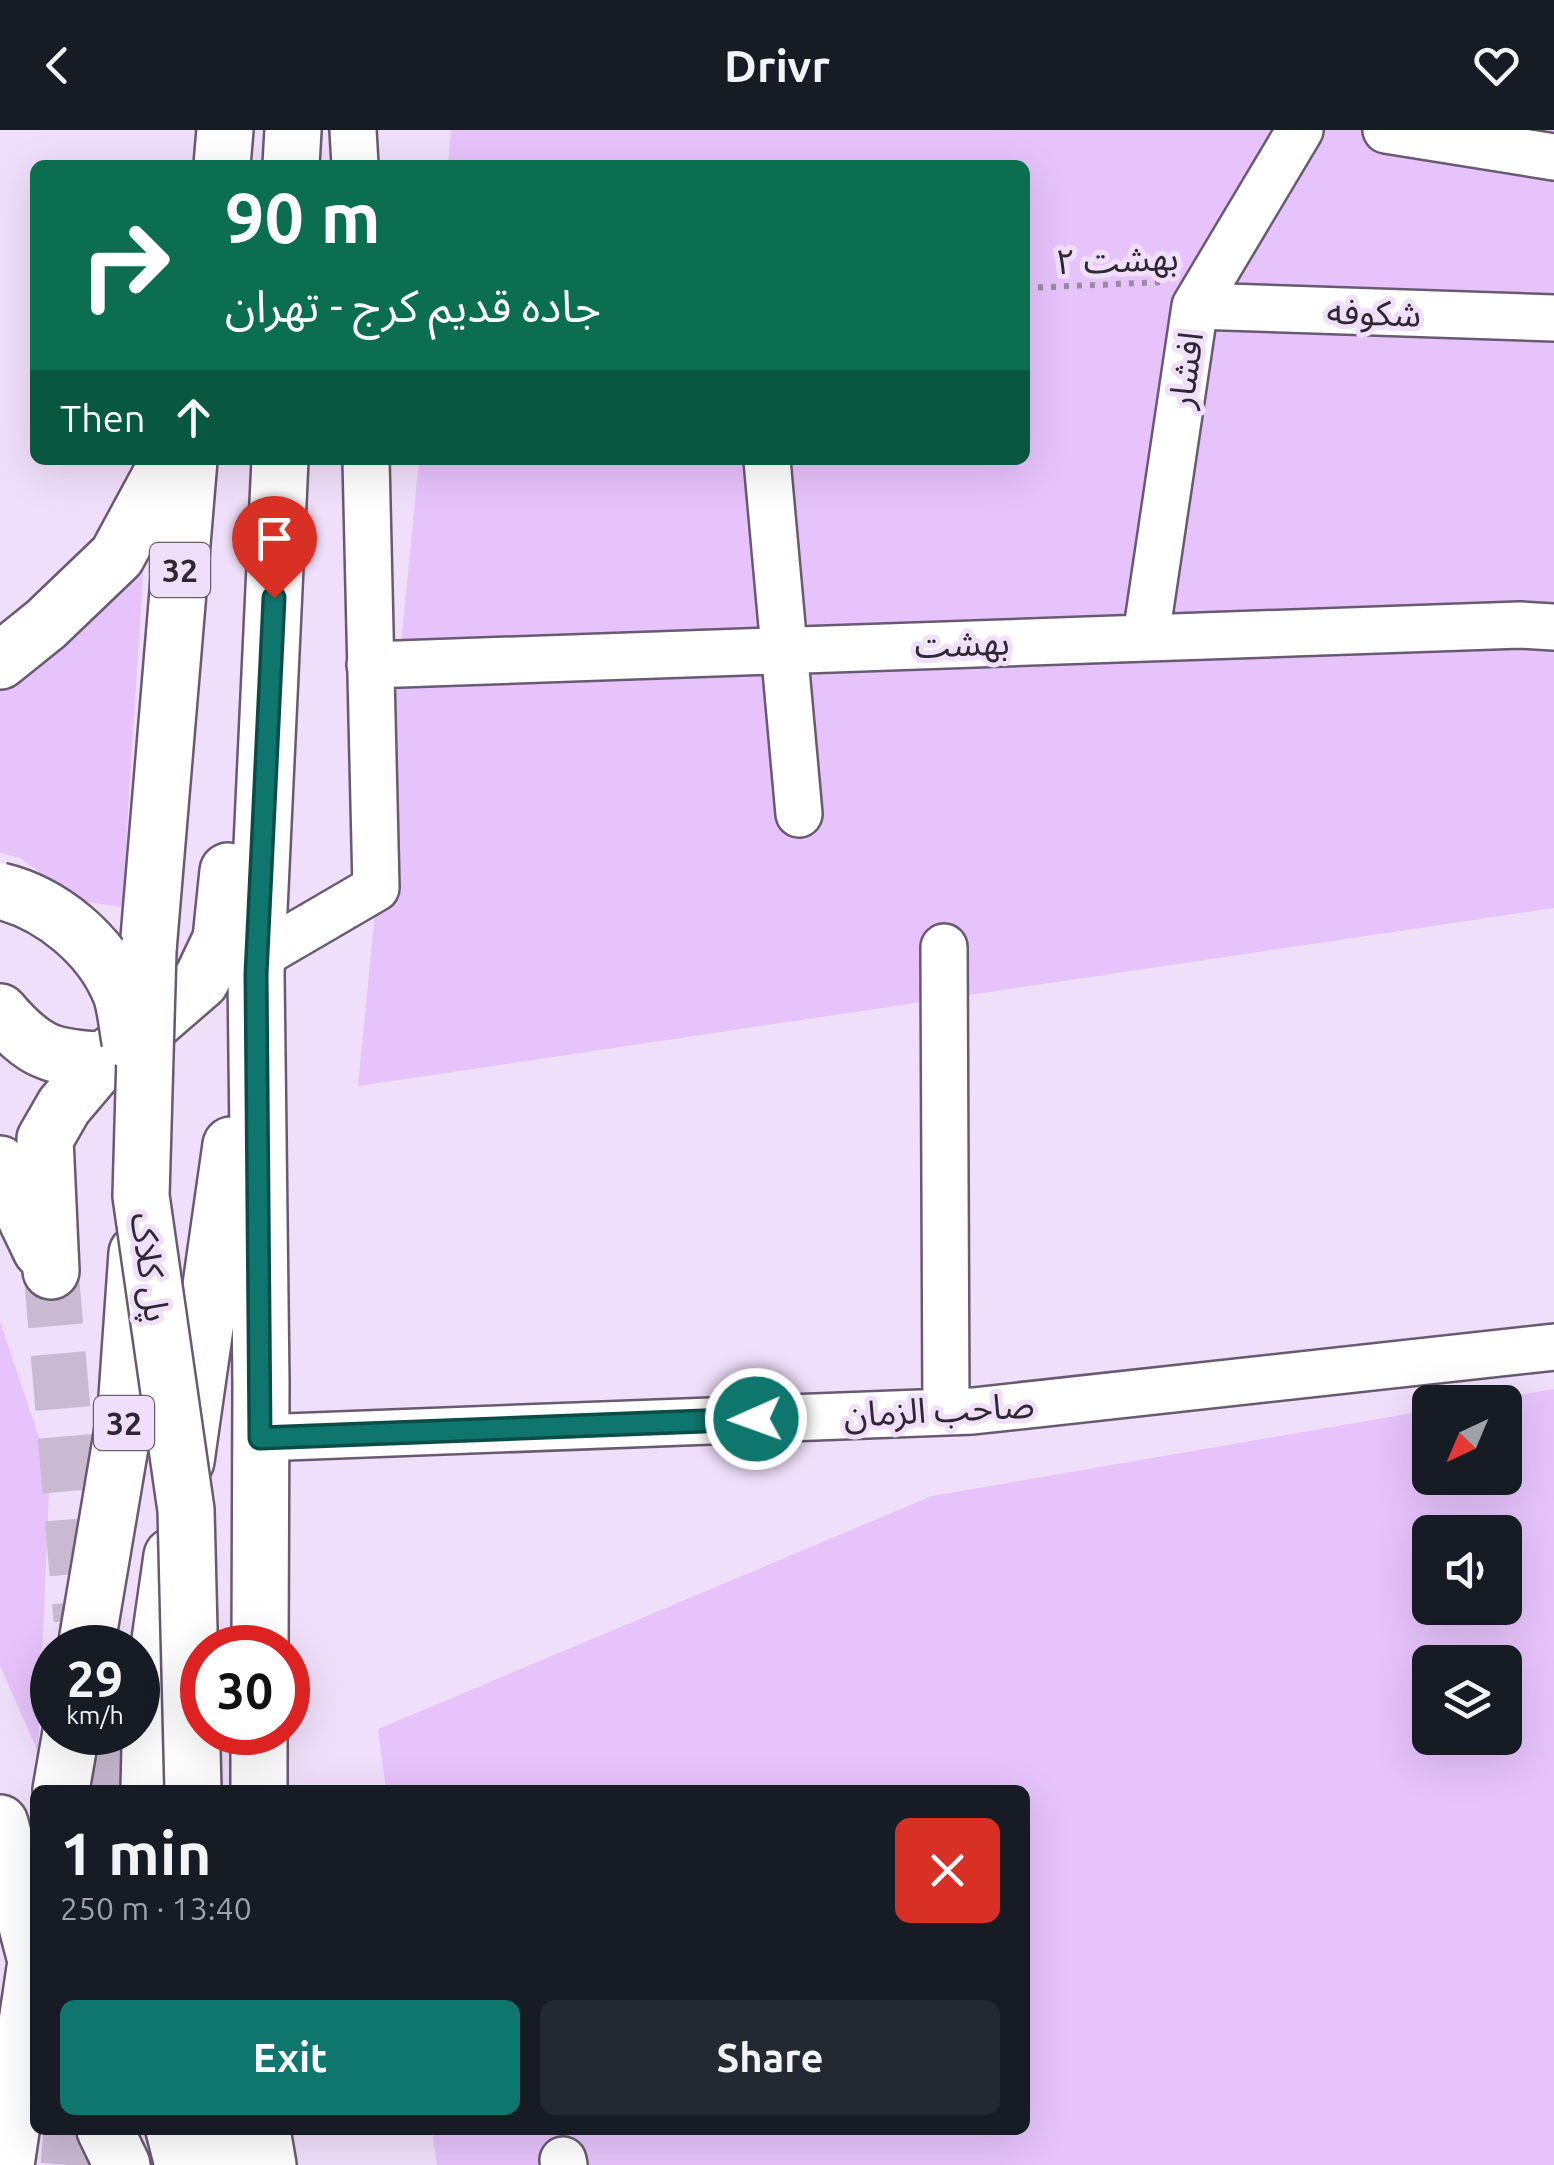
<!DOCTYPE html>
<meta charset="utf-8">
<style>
body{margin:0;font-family:Ubuntu,"Noto Sans Arabic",sans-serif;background:#242831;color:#f1f3f6;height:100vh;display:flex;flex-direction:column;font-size:38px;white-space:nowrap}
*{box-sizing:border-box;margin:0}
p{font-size:32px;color:#9ea1a6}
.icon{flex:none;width:55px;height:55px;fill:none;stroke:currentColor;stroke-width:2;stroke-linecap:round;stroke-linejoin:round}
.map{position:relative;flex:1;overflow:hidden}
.details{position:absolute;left:30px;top:1655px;width:1000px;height:350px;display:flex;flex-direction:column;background:#171b24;border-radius:15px;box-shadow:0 10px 40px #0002}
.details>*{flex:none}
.banner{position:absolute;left:30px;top:30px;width:1000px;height:305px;border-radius:15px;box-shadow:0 10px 40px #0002;background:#0b6e4f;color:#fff;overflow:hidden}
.needle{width:65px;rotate:224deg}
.controls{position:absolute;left:1412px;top:1255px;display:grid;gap:20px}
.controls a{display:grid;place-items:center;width:110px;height:110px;border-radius:15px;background:#171b24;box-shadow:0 10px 40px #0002;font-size:50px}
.speed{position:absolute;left:30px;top:1495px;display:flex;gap:20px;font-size:50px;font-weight:700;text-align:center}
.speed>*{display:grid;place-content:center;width:130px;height:130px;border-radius:50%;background:#171b24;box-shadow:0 10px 40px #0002;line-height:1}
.speed small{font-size:25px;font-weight:400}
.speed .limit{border:15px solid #d22;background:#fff;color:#111}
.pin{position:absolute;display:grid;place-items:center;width:85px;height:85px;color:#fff;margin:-102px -42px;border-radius:50% 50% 50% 0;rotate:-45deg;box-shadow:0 0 10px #0007}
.pin .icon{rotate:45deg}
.me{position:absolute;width:110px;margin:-55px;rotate:268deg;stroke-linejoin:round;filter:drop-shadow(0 0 8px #0008)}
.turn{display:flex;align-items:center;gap:35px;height:210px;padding:0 30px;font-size:45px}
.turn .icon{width:130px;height:130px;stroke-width:2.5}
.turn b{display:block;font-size:70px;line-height:85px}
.then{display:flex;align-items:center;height:95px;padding:0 30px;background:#0003;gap:20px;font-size:38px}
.round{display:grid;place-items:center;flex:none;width:105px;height:105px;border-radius:15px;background:#242831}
.summary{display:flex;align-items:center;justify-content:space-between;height:170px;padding:0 30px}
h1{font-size:60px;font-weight:600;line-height:75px}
.action{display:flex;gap:20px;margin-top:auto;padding:20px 30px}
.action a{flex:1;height:115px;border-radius:15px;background:#0f766e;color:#fff;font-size:40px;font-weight:600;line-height:115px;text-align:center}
.action a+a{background:#242831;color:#f1f3f6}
header{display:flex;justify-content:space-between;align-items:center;height:130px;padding:0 30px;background:#171b24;font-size:45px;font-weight:600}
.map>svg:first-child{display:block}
.green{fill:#e6c3fb;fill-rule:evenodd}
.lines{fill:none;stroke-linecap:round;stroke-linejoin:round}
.highway-tunnel{stroke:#c9bad2;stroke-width:55;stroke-dasharray:55 28;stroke-linecap:butt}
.minor-casing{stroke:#695a71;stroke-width:50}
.highway-casing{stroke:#695a71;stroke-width:60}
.path{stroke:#988c9f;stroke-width:6;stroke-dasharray:5 8;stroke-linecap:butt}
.minor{stroke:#fff;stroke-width:45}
.highway{stroke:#fff;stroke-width:55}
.highway-bridge-casing{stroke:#695a71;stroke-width:60;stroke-linecap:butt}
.highway-bridge{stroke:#fff;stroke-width:55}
.route-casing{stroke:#0a4d48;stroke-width:25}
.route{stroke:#0f766e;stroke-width:18}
.labels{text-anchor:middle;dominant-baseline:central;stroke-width:10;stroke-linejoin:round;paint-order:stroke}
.shield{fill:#f0dffa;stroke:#685f6e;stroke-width:2.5}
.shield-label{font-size:32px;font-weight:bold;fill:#2e2832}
.street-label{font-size:35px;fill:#2e2832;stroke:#f0dffa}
</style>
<header><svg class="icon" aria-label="back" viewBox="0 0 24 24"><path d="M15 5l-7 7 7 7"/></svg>Drivr<svg class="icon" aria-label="heart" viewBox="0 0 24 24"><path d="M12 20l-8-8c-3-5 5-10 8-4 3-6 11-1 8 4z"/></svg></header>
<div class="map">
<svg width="1554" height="2035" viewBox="0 0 1554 2035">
<rect width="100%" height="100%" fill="#f0dffa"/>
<path class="green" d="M451,0H1554V778L358,956L419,330H1025V35H448Z
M144,430L122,777L80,771L20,728L0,723V546Z
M0,1191L50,1340L38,1622L0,1536Z
M1554,1259V2035H437L432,2000H1025V1660H386L378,1599L932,1366L1430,1280V1348H1505V1272H1475ZM1430,1402H1505V1478H1430ZM1430,1532H1505V1608H1430Z"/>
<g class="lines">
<path class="highway-tunnel" d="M51,1141L81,1490
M91,1602L96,1660
M68,2035L71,2000"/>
<g class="minor-casing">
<path id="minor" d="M353,0L355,35
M1386,0L1554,27
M1195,176L1554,188
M767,330L799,684
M1146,506L1195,176L1300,0
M370,535L1520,495L1554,497
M944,817L946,1282
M256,828L376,758L366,330
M260,1308L973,1281L1554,1217
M563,2030L564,2035"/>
</g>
<g class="highway-casing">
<path id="highway" d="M222,35L225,0
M291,35L293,0
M0,531L46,494L117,426L169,330
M148,820L189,330
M0,882C34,922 51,928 103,930
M0,1034L41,1120
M51,1141L45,1009L64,976L103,930L142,902L201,851L221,809L228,741
M186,1331L231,1015
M86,1518L126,1281L137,1123
M260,1518L261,1253L256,844L280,330
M61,1660L71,1602
M149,1660L151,1573L172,1426
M259,1660V1602
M0,1693L35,1827
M105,2000L122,2035
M174,2000L183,2035
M217,2000L224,2035
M262,2000L268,2035"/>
</g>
<path class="path" d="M1025,158L1164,152"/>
<use href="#minor" class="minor"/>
<use href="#highway" class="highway"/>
<g class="highway-bridge-casing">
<path id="highway-bridge" d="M0,761C51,773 102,815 121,864C126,878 127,896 130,911
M148,820L141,1066L186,1380L193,1660
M6,2035L35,1838"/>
</g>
<use href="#highway-bridge" class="highway-bridge"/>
</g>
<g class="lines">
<g class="route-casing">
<path id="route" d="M274,468L256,844L260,1308L756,1289"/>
</g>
<use href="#route" class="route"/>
</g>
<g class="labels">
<g class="shield">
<rect x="150" y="413" width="60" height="54" rx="8"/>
<rect x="94" y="1266" width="60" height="54" rx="8"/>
</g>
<g class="shield-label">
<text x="180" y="440">32</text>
<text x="124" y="1293">32</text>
</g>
<g class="street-label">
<text transform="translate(1117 129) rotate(-2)">بهشت ۲</text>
<text transform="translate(1374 182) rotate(2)">شکوفه</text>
<text transform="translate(1185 240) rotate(-82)">افشار</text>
<text transform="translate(962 513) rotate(-2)">بهشت</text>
<text transform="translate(151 1137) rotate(82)">پل کلاک</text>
<text transform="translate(939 1279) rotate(-3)">صاحب الزمان</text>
</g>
</g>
</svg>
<div class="controls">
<a><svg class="needle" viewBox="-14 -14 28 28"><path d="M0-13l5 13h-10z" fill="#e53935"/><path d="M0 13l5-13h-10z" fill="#9ea1a6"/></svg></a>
<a><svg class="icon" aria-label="sound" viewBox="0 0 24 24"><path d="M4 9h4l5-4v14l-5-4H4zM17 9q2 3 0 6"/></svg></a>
<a><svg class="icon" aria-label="layers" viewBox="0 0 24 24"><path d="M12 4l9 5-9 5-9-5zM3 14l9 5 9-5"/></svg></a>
</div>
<div class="speed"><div>29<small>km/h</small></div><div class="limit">30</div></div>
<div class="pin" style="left:274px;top:468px;background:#d93025"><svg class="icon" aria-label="arrive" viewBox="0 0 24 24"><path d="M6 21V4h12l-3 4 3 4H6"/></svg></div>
<svg class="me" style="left:756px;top:1289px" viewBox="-20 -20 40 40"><circle r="17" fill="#0f766e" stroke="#fff" stroke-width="3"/><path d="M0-11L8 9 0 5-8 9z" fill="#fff"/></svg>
<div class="banner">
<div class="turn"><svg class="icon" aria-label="right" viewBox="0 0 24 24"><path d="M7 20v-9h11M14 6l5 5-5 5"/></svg><div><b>90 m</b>جاده قدیم کرج - تهران</div></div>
<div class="then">Then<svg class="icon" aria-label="ahead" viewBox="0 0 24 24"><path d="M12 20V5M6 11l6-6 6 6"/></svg></div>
</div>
<section class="details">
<div class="summary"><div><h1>1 min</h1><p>250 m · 13:40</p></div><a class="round" style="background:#d93025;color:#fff"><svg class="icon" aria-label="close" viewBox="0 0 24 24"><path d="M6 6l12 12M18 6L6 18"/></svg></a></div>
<div class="action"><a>Exit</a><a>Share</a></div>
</section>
</div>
